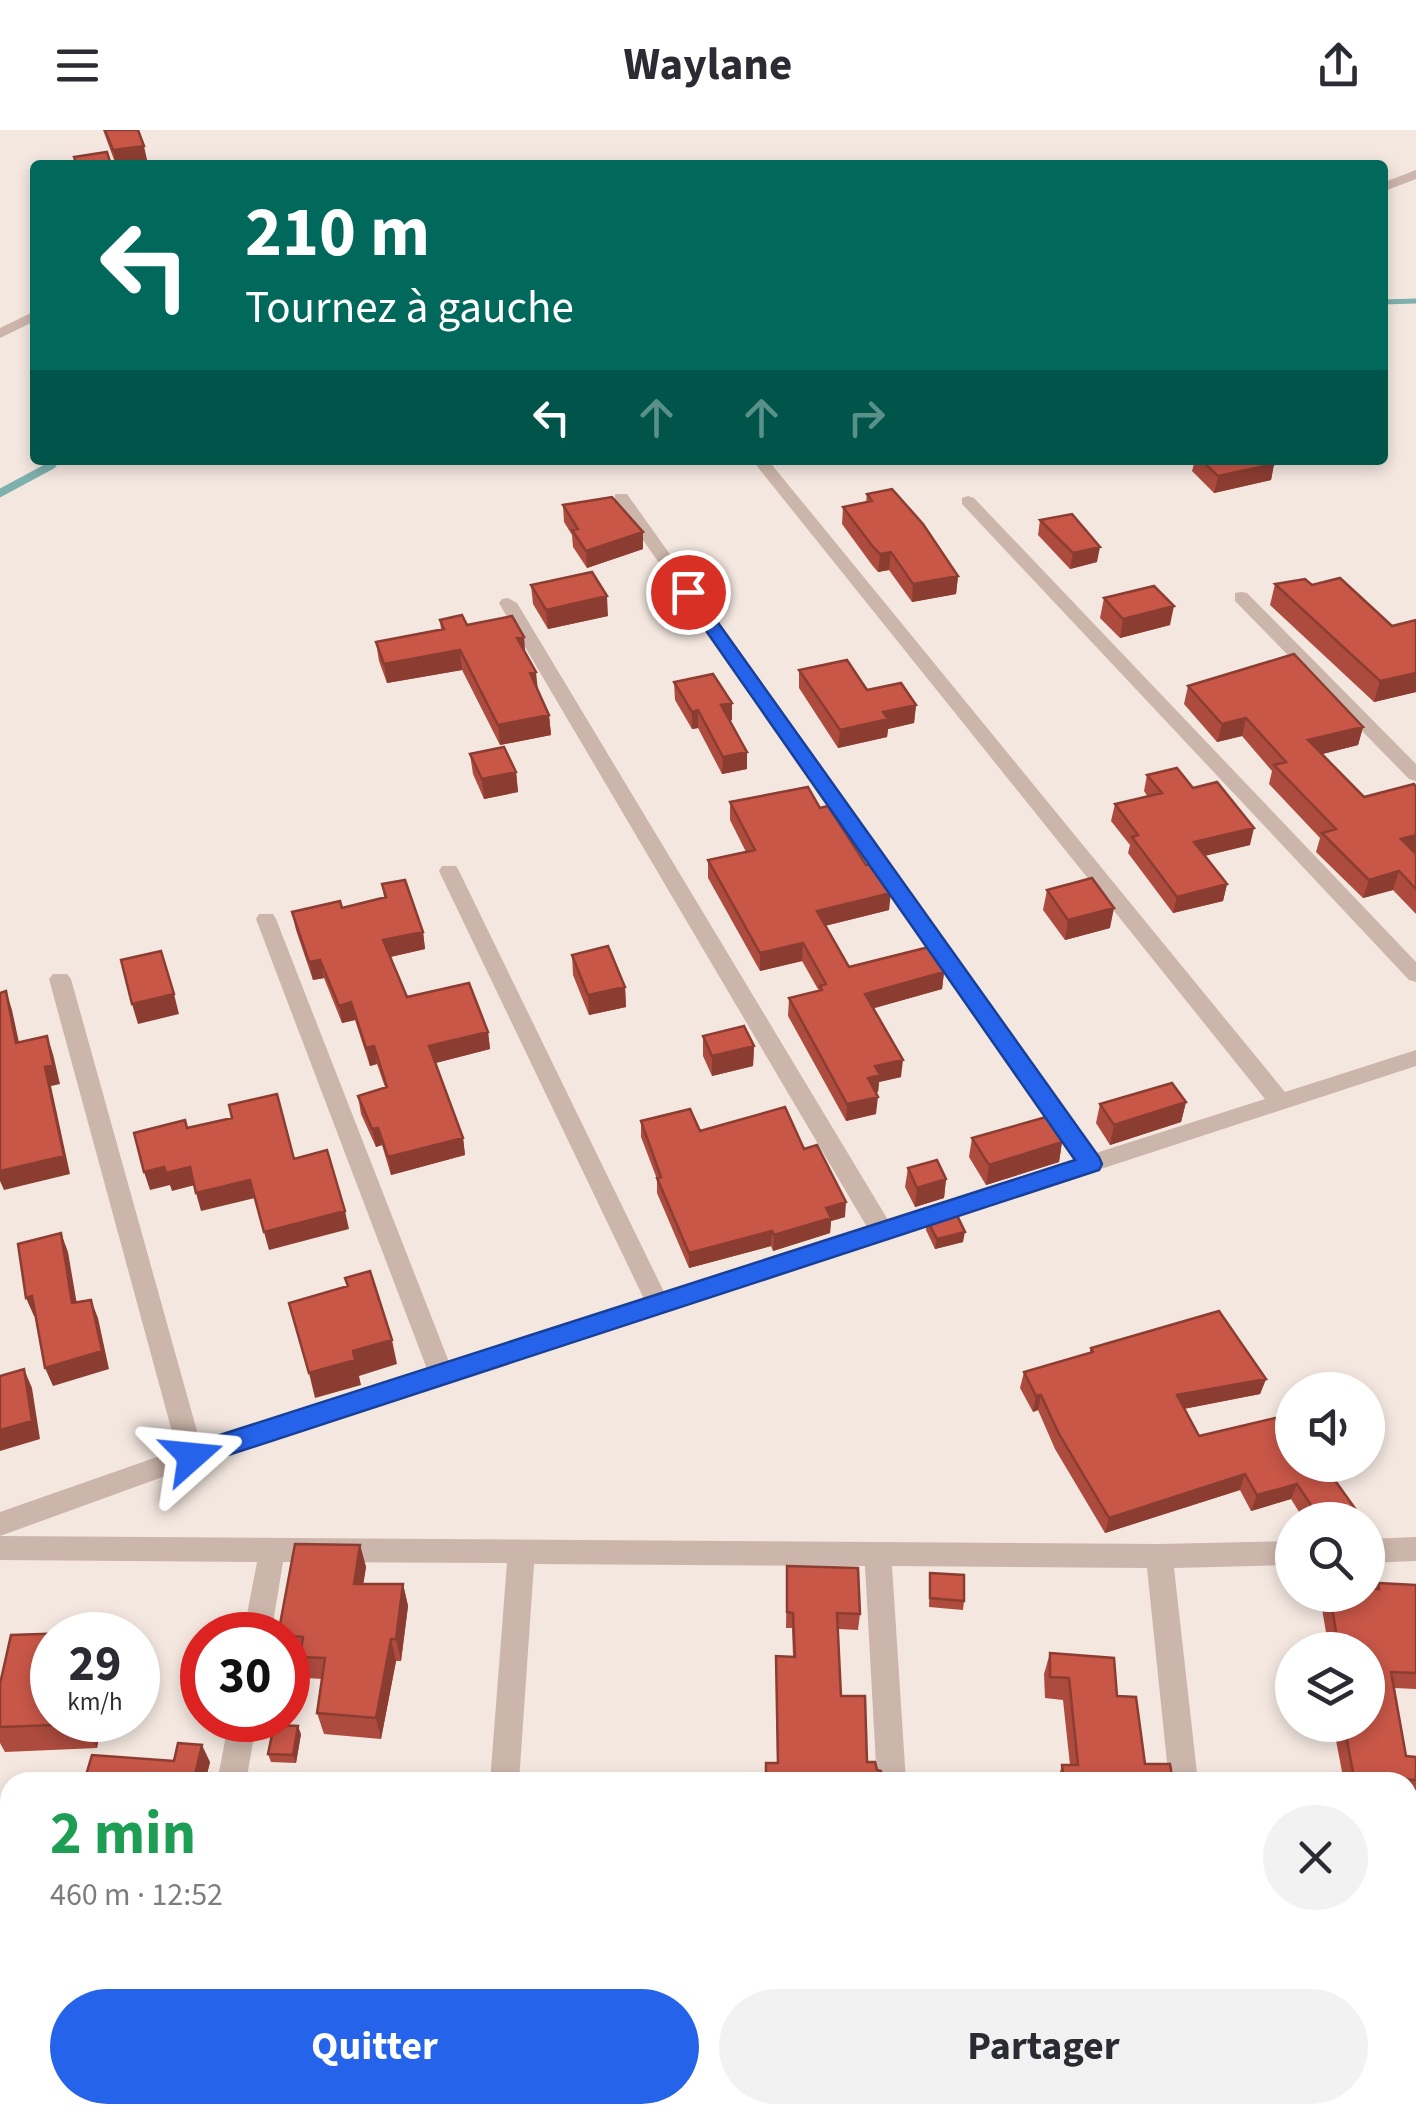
<!DOCTYPE html>
<html lang="fr">
<meta charset="utf-8">
<style>
body{margin:0;font-family:"Source Sans 3",sans-serif;background:#f2f2f3;color:#2b2b33;height:100vh;display:flex;flex-direction:column;font-size:38px;white-space:nowrap}
*{box-sizing:border-box;margin:0}
p{font-size:32px;color:#7c7c81}
.icon{flex:none;width:55px;height:55px;fill:none;stroke:currentColor;stroke-width:2;stroke-linecap:round;stroke-linejoin:round}
.map{position:relative;flex:1;overflow:hidden}
.side{position:absolute;left:0px;top:1642px;width:1418px;height:352px;display:flex;flex-direction:column;background:#fff;border-radius:30px 30px 0 0;box-shadow:0 5px 15px #0003}
.side>*{flex:none}
.top-card{position:absolute;left:30px;top:30px;width:1358px;height:305px;border-radius:10px;box-shadow:0 5px 15px #0003;background:#00695c;color:#fff;overflow:hidden}
.fabs{position:absolute;left:1275px;top:1242px;display:grid;gap:20px}
.fabs a{display:grid;place-items:center;width:110px;height:110px;border-radius:50%;background:#fff;box-shadow:0 5px 15px #0003;font-size:50px}
.speed{position:absolute;left:30px;top:1482px;display:flex;gap:20px;font-size:50px;font-weight:700;text-align:center}
.speed>*{display:grid;place-content:center;width:130px;height:130px;border-radius:50%;background:#fff;box-shadow:0 5px 15px #0003;line-height:1}
.speed small{font-size:25px;font-weight:400}
.speed .limit{border:15px solid #d22;background:#fff;color:#111}
.pin{position:absolute;display:grid;place-items:center;width:85px;height:85px;color:#fff;margin:-42px;border:5px solid #fff;border-radius:50%;box-shadow:0 2px 10px #0007}
.me{position:absolute;width:110px;margin:-55px;rotate:72deg;stroke-linejoin:round;filter:drop-shadow(0 0 8px #0008)}
.turn{display:flex;align-items:center;gap:35px;height:210px;padding:0 50px;font-size:45px}
.turn .icon{width:130px;height:130px;stroke-width:2.5}
.turn b{display:block;font-size:70px;line-height:85px}
.lanes{display:flex;align-items:center;height:95px;padding:0 50px;background:#0003;justify-content:center;gap:50px;direction:ltr}
.lanes .off{opacity:.35}
.round{display:grid;place-items:center;flex:none;width:105px;height:105px;border-radius:52px;background:#f2f2f3}
.overview{display:flex;align-items:center;justify-content:space-between;height:170px;padding:0 50px}
h1{font-size:60px;font-weight:700;line-height:75px;color:#1e9e55}
.cta{display:flex;gap:20px;margin-top:auto;padding:20px 50px}
.cta a{flex:1;height:115px;border-radius:60px;background:#2563eb;color:#fff;font-size:40px;font-weight:700;line-height:115px;text-align:center}
.cta a+a{background:#f2f2f3;color:#2b2b33}
header{display:flex;justify-content:space-between;align-items:center;height:130px;padding:0 50px;background:#fff;font-size:45px;font-weight:700}
.map>svg:first-child{display:block}
.lines{fill:none;stroke-linecap:round;stroke-linejoin:round}
.stream-far1{stroke:#7db1ad;stroke-width:5}
.stream{stroke:#7db1ad;stroke-width:8}
.street{fill:#ccb5aa;fill-rule:evenodd}
.wall{fill:#ac4b3e}
.shaded-wall{fill:#8c3d32}
.building{fill:#c85748;stroke:#8c3d32;stroke-width:2.5}
.route{fill:#2563eb;stroke:#184099;stroke-width:2.5}
</style>
<header><svg class="icon" aria-label="menu" viewBox="0 0 24 24"><path d="M4 6h16M4 12h16M4 18h16"/></svg>Waylane<svg class="icon" aria-label="share" viewBox="0 0 24 24"><path d="M12 15V3M7 8l5-5 5 5M5 13v7h14v-7"/></svg></header>
<div class="map">
<svg width="1416" height="1993" viewBox="0 0 1416 1993">
<rect width="100%" height="100%" fill="#f3e7df"/>
<g class="lines">
<path class="stream-far1" d="M1382,172L1416,171
M48,337L61,330"/>
<path class="stream" d="M0,363L52,335"/>
<path class="street" d="M1416,40V49L1382,62V53Z
M35,181V191L0,208V198Z
M752,330H768L1285,962L1416,920V936L193,1336L0,1406V1382L177,1320L49,849L53,844H67L71,849L200,1312L427,1239L256,789L259,784H273L276,789L449,1232L644,1169L439,741L442,736H456L459,741L664,1162L867,1097L499,473L502,469L508,468L517,473L888,1090L1076,1030L615,370V364H627L1096,1023L1265,969Z
M968,366L974,368L1416,832V852L1409,850L962,374V368Z
M1241,462L1247,463L1416,634V651L1409,649L1235,471V463Z
M0,1406L1159,1414L1292,1411V1435L1174,1438L1198,1652H1169L1147,1438L892,1436L906,1652H877L865,1436L534,1434L519,1652H490L507,1433L283,1432L271,1505H243L257,1432L0,1430Z
M1416,1407V1431L1368,1433V1409Z
M229,1590H257L246,1652H217Z
M1416,1706V1737L1408,1741V1710Z
M160,1985H192L191,1993H159Z
M463,1985H495L494,1993H462Z
M887,1985H931L928,1993H884Z
M1211,1985H1243L1245,1993H1213Z"/>
</g>
<path class="wall" d="M103,0H138L147,30L116,35Z
M1195,330H1272L1274,334L1271,350L1214,363L1192,341Z
M867,364L958,446L956,464L912,472L889,440L878,442L872,435L842,394L843,377L866,372Z
M563,375L643,402V419L587,438L573,417L572,405L564,392Z
M1040,390L1097,432L1070,439L1038,405Z
M1275,454L1312,455L1392,496L1416,490V562L1374,572L1270,475Z
M531,455L608,486L548,499L533,474Z
M1104,468L1170,495L1120,508L1100,488Z
M440,490L524,507L525,522L538,560L549,585L551,605L500,615L462,540L387,553L379,531L376,512L441,500Z
M799,540L916,575L914,593L888,599L887,607L838,618L799,558Z
M674,552L732,573V590L730,591L747,622V639L722,644L698,598L692,599L675,570Z
M1188,556L1363,597L1358,615L1322,624L1416,724V784L1393,760L1363,768L1316,722L1320,708L1269,654L1272,641L1242,606L1217,612L1184,574Z
M470,624L516,642L518,662L484,669L473,644Z
M1147,645L1193,658L1250,715L1205,726L1227,754L1223,771L1173,783L1128,723L1130,715L1111,691L1115,674L1148,667L1144,661Z
M730,672L820,678L889,780L825,796L849,837L944,842L942,859L874,878L901,947L879,952L878,962L876,963V984L846,991L788,886L789,868L819,861L802,831L760,841L708,748V730L746,722L730,690Z
M382,754L423,802L425,819L390,827L407,867L488,902L490,919L435,933L463,1008L465,1025L391,1045L382,1015L376,1017L361,984L358,966L385,957L377,934L370,936L355,890L342,893L324,848L313,850L296,800L292,782L342,778L384,767Z
M1047,760L1110,798L1065,810L1043,780Z
M572,825L625,857L626,877L589,885L573,845Z
M703,906L754,916L753,936L712,946L703,926Z
M1186,972L1181,992L1110,1015L1096,993L1100,974Z
M641,991L804,1019L845,1087L831,1091L830,1103L773,1121L771,1116L689,1138L657,1063V1049L641,1007Z
M972,1008L1062,1012L1059,1032L986,1055L969,1027Z
M908,1038L946,1049L944,1068L915,1077L905,1057Z
M927,1090L963,1112L935,1119L926,1100Z
M1091,1218L1266,1249L1260,1264L1184,1279L1199,1306L1288,1285L1356,1390H1304L1291,1369L1251,1381L1240,1360L1105,1403L1055,1319L1038,1280L1033,1282L1020,1258L1024,1242L1089,1223Z
M360,1415L366,1437L363,1454H403L408,1476L401,1531H396L381,1609L324,1604L317,1583L322,1549L307,1548L300,1529L288,1528V1505Z
M787,1436L860,1484L858,1500L838,1499L841,1566L777,1633L776,1526L793,1527L792,1498H786Z
M930,1443L964,1471L963,1480L929,1477Z
M1378,1453L1416,1455V1559L1394,1558L1406,1626L1416,1627V1663L1414,1666L1408,1665V1652H1344L1333,1595H1368V1520H1329L1321,1473L1325,1465H1368L1375,1459Z
M1050,1523L1117,1566L1145,1634L1173,1652H1057L1062,1635H1070L1063,1570L1045,1568L1044,1544Z
M0,1554L102,1590L97,1618L5,1622L0,1613Z
M301,1604L296,1633L271,1632L268,1624Z
M210,1632L205,1652H84Z
M0,1738L10,1740V1843L0,1842Z"/>
<path class="shaded-wall" d="M144,16L147,30L116,35L113,20Z
M1274,334L1271,350L1214,363L1218,346Z
M643,402V419L587,438L586,421Z
M1100,417L1097,432L1070,439L1073,423Z
M891,422L889,440L878,442L880,424Z
M958,446L956,464L912,472L913,454Z
M607,466L608,486L548,499L546,480Z
M1174,476L1170,495L1120,508L1123,489Z
M524,507L525,526L517,508Z
M460,520L462,540L387,553L384,534Z
M536,542L538,561L530,543Z
M1416,543V562L1374,572L1380,551Z
M732,573V590L721,593V575Z
M916,575L914,593L888,599L887,607L838,618L840,600L883,582Z
M698,580V598L692,599V582Z
M549,585L551,605L500,615L498,595Z
M1246,588L1242,606L1217,612L1222,594Z
M1363,597L1358,615L1303,629L1308,610Z
M747,622V639L722,644L723,627Z
M516,642L518,662L484,669L482,649Z
M1254,698L1250,715L1190,729L1194,712Z
M1416,705V722L1394,728L1401,709Z
M1399,741L1393,760L1363,768L1369,750Z
M1227,754L1223,771L1173,783L1177,767Z
M891,763L889,780L816,798L817,781Z
M1114,778L1110,798L1065,810L1068,790Z
M423,802L425,819L386,828L383,810Z
M803,813L802,831L760,841V823Z
M320,830L324,848L313,850L309,832Z
M944,842L942,859L864,881L865,864Z
M625,857L626,877L589,885L588,865Z
M6,861L12,880L23,931L16,913Z
M174,864L179,884L138,894L132,874Z
M351,872L355,890L342,893L339,876Z
M488,902L490,919L432,934L429,916Z
M47,906L53,924L60,954L51,956L70,1044L4,1060L0,1051V1041L45,937Z
M374,916L377,934L370,936L366,918Z
M754,916L753,936L712,946V926Z
M903,930L901,947L879,952L878,962L866,965L868,948L875,936Z
M878,967L876,984L846,991L847,974Z
M1186,972L1181,992L1110,1015L1114,995Z
M378,998L382,1015L376,1017L372,999Z
M463,1008L465,1025L391,1045L388,1027Z
M1062,1012L1059,1032L986,1055L989,1035Z
M164,1037H190L195,1055L172,1061L170,1055L150,1060L144,1042Z
M946,1049L944,1068L915,1077L917,1058Z
M250,1050L255,1068L201,1081L196,1063Z
M846,1072L845,1087L831,1091L830,1103L773,1121L774,1105L826,1078Z
M345,1081L349,1099L269,1120L264,1102Z
M772,1101L771,1116L689,1138V1123Z
M965,1102L963,1112L935,1119L937,1109Z
M61,1103L68,1122L80,1192L72,1173Z
M32,1166L39,1185L34,1186L26,1168Z
M91,1170L98,1188L109,1239L53,1256L45,1238Z
M392,1210L397,1234L359,1246L361,1255L315,1268L309,1243L353,1221Z
M24,1239L32,1258L40,1309L0,1321V1300Z
M1266,1249L1260,1264L1172,1281L1177,1265Z
M1041,1265L1038,1280L1033,1282L1036,1266Z
M1245,1344L1240,1360L1105,1403L1109,1388Z
M1297,1354L1291,1369L1251,1381L1257,1365Z
M360,1415L366,1437L360,1476L354,1454Z
M403,1454L408,1476L401,1531L396,1509Z
M391,1509L396,1531L381,1609L376,1588Z
M85,1590H102L97,1618L84,1594Z
M298,1596L301,1604L296,1633L293,1625Z
M202,1615L210,1632L205,1652H196L194,1649Z"/>
<path class="building" d="M105,0H138L144,16L113,20Z
M107,22L111,35H77L74,27Z
M1201,330H1272L1274,334L1218,346Z
M892,359L923,394L958,446L913,454L891,422L880,424L873,417L843,377L872,371L867,364Z
M612,367L643,402L586,421L572,400L578,399L563,375Z
M1072,384L1100,417L1073,423L1040,390Z
M592,442L607,466L546,480L531,455Z
M1340,448L1392,496L1416,490V543L1380,551L1275,454L1305,449L1312,455Z
M1154,456L1174,476L1123,489L1104,468Z
M462,485L467,495L512,486L524,507L517,508L536,542L530,543L549,585L498,595L460,520L384,534L376,512L444,499L440,490Z
M1294,524L1363,597L1308,610L1364,667L1414,654L1416,657V705L1401,709L1416,724V759L1399,741L1369,750L1322,703L1336,699L1274,635L1286,632L1246,588L1222,594L1188,556Z
M847,530L867,560L901,553L916,575L883,582L888,589L840,600L799,540Z
M713,544L732,573L721,575L747,622L723,627L698,580L692,582L674,552Z
M504,617L516,642L482,649L470,624Z
M1177,638L1193,658L1217,652L1254,698L1194,712L1227,754L1177,767L1132,707L1138,705L1115,674L1162,663L1147,645Z
M808,657L820,678L828,676L866,735L873,734L891,763L817,781L849,837L929,817L944,842L865,864L903,930L875,936L880,945L868,948L878,967L847,974L789,868L822,860L820,856L826,854L803,813L760,823L708,730L755,720L730,672Z
M1092,748L1114,778L1068,790L1047,760Z
M405,750L423,802L383,810L407,867L469,853L488,902L429,916L463,1008L388,1027L378,998L372,999L358,966L387,957L374,916L366,918L351,872L339,876L320,830L309,832L292,782L340,771L342,778L386,767L382,754Z
M608,816L625,857L588,865L572,825Z
M161,821L174,864L132,874L121,830Z
M6,861L16,913L47,906L53,935L45,937L64,1026L0,1041V863Z
M744,896L754,916L712,926L703,906Z
M1172,953L1186,972L1114,995L1100,974Z
M277,964L294,1029L327,1020L345,1081L264,1102L250,1050L196,1063L190,1037L166,1043L164,1037L144,1042L134,1003L185,990L187,998L232,988L229,975Z
M785,977L804,1019L817,1015L846,1072L826,1078L831,1088L774,1105L772,1101L689,1123L657,1048L661,1047L641,991L690,979L700,1001Z
M1046,987L1062,1012L989,1035L972,1008Z
M937,1030L946,1049L917,1058L908,1038Z
M955,1081L965,1102L937,1109L927,1090Z
M61,1103L72,1173L91,1170L102,1221L45,1238L32,1166L26,1168L18,1114Z
M370,1141L392,1210L353,1221L355,1230L309,1243L289,1173L348,1156L345,1148Z
M1219,1181L1266,1249L1177,1265L1199,1306L1288,1285L1292,1291V1335H1324L1359,1384L1342,1390H1321L1297,1354L1257,1365L1245,1344L1109,1388L1059,1304L1041,1265L1036,1266L1024,1242L1093,1222L1091,1218Z
M24,1239L32,1291L0,1300V1246Z
M295,1414L360,1415L354,1454H403L396,1509H391L376,1588L317,1583L325,1528L300,1527L303,1507L278,1505Z
M787,1436L858,1438L860,1484L837,1483L841,1566H865L867,1632H875L877,1640L881,1641L882,1652H766V1633H778L776,1526L795,1527L793,1483L787,1482Z
M930,1443L964,1445V1471L930,1468Z
M1378,1453L1416,1455V1543L1391,1542L1406,1626L1416,1627V1650L1354,1647L1344,1595H1368V1520H1339L1330,1465H1368V1458L1379,1459Z
M101,1502L100,1505H52V1590H85L84,1594L0,1597V1554L11,1505Z
M1050,1523L1114,1528L1117,1566L1136,1567L1145,1634H1170L1173,1652H1064L1062,1635H1078L1069,1548L1050,1547Z
M274,1595L298,1596L293,1625L268,1624Z
M178,1613L202,1615L194,1649L173,1647L171,1652H84L92,1625L174,1631Z
M0,1738L10,1740V1829L0,1828Z
M339,1985H416L415,1993H338Z"/>
<path class="route" d="M688,457L694,459L1099,1027L1102,1034L1099,1040L192,1337L182,1333L178,1326L182,1318L192,1314L1075,1030L679,462Z"/>
</svg>
<div class="fabs">
<a><svg class="icon" aria-label="sound" viewBox="0 0 24 24"><path d="M4 9h4l5-4v14l-5-4H4zM17 9q2 3 0 6"/></svg></a>
<a><svg class="icon" aria-label="search" viewBox="0 0 24 24"><circle cx="10" cy="10" r="6"/><path d="M15 15l6 6"/></svg></a>
<a><svg class="icon" aria-label="layers" viewBox="0 0 24 24"><path d="M12 4l9 5-9 5-9-5zM3 14l9 5 9-5"/></svg></a>
</div>
<div class="speed"><div>29<small>km/h</small></div><div class="limit">30</div></div>
<div class="pin" style="left:688px;top:462px;background:#d93025"><svg class="icon" aria-label="arrive" viewBox="0 0 24 24"><path d="M6 21V4h12l-3 4 3 4H6"/></svg></div>
<svg class="me" style="left:192px;top:1326px" viewBox="-20 -20 40 40"><path d="M0-17L14 15 0 8-14 15z" fill="#2563eb" stroke="#fff" stroke-width="4"/></svg>
<div class="top-card">
<div class="turn"><svg class="icon" aria-label="left" viewBox="0 0 24 24"><path d="M17 20v-9H6M10 6l-5 5 5 5"/></svg><div><b>210 m</b>Tournez à gauche</div></div>
<div class="lanes"><svg class="icon" aria-label="left" viewBox="0 0 24 24"><path d="M17 20v-9H6M10 6l-5 5 5 5"/></svg><svg class="icon off" aria-label="ahead" viewBox="0 0 24 24"><path d="M12 20V5M6 11l6-6 6 6"/></svg><svg class="icon off" aria-label="ahead" viewBox="0 0 24 24"><path d="M12 20V5M6 11l6-6 6 6"/></svg><svg class="icon off" aria-label="right" viewBox="0 0 24 24"><path d="M7 20v-9h11M14 6l5 5-5 5"/></svg></div>
</div>
<section class="side">
<div class="overview"><div><h1>2 min</h1><p>460 m · 12:52</p></div><a class="round"><svg class="icon" aria-label="close" viewBox="0 0 24 24"><path d="M6 6l12 12M18 6L6 18"/></svg></a></div>
<div class="cta"><a>Quitter</a><a>Partager</a></div>
</section>
</div>
